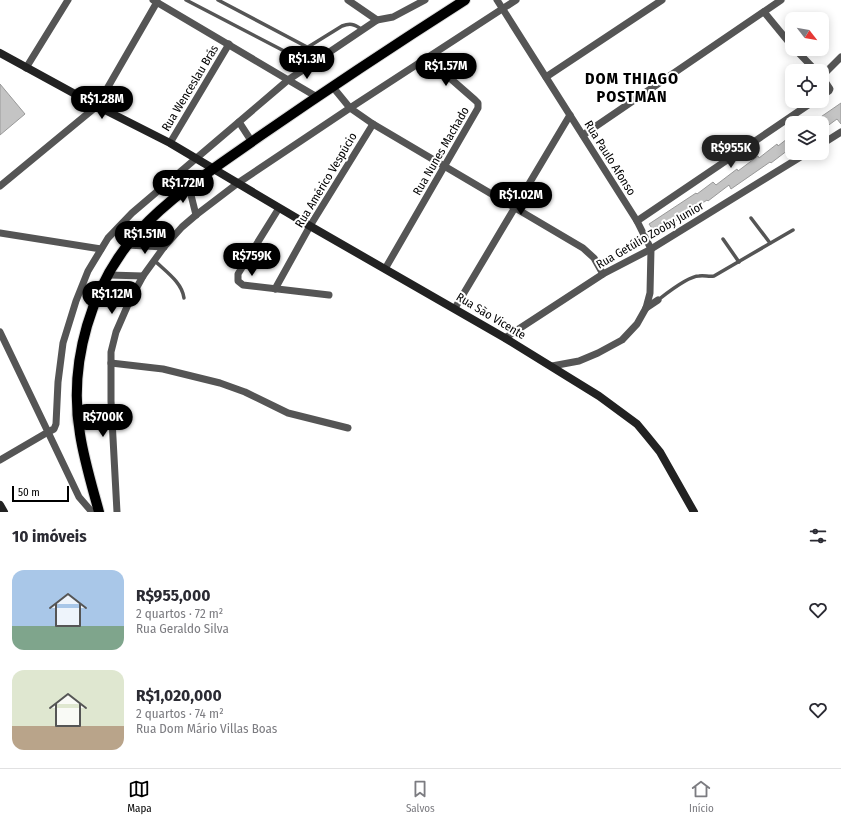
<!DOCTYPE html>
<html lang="pt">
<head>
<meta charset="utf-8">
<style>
	:root { --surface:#fff; --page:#f7f7f7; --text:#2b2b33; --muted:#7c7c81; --line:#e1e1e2; --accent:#000 }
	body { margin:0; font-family:"Fira Sans Condensed",sans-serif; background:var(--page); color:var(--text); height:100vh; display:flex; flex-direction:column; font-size:15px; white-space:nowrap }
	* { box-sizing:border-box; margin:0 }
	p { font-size:13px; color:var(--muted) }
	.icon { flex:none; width:22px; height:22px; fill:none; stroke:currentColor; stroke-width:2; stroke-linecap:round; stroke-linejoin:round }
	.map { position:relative; height:512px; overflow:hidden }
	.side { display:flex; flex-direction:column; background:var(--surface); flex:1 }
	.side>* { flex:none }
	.needle { width:26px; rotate:121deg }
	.buttons { position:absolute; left:785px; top:12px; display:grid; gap:8px }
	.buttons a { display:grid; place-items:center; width:44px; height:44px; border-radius:8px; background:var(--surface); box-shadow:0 2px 10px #0003; font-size:20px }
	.scale { position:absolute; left:12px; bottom:10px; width:57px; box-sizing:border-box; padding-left:4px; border:2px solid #000; border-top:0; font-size:11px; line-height:14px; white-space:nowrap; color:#000; -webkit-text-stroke:3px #fff; paint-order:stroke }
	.price { position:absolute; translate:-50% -34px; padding:0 9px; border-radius:14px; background:var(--accent); color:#fff; font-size:13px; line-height:26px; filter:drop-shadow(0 1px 2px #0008) }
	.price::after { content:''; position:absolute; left:50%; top:24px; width:12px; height:9px; margin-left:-6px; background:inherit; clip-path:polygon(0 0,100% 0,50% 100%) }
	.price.selected { background:#222; color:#fff }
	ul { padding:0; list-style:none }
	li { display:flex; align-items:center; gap:12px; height:100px; padding:0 12px }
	li span { display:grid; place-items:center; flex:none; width:112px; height:80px; border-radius:12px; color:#555 }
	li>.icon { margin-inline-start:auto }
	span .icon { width:48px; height:48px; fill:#fffc; stroke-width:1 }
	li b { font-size:17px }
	h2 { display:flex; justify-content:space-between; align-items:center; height:48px; padding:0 12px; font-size:17px }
	.dock { display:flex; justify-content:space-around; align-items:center; height:56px; border-top:1px solid var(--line); background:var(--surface); font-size:11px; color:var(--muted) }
	.dock a { display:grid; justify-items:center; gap:2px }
	.dock .selected { color:var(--accent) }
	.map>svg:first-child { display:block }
</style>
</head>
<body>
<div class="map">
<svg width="841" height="512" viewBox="0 0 841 512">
	<rect width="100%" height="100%" fill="#fff"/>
	<g fill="#c4c4c4" stroke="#999">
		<polygon points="0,84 25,114 0,135"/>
		<polygon points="841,103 841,124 837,119 822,130 822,123 812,123"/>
		<polygon points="792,135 792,147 771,163 770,162 731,189 729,185 708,201 707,200 656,234 649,224 696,193 697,194 713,182 716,185 737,169 738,171 758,156 759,158 777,144 778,146"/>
	</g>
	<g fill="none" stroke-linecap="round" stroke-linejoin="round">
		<g stroke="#dbdbdb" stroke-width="12">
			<path id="primary" d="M99,512c-7,-26 -15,-52 -19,-78 -12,-71 11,-150 59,-203 34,-37 80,-66 121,-95 68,-47 136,-92 205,-136"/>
		</g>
		<g stroke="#555" stroke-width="3.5">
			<path d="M186,0l100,52 6,2 8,-2 42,-26c8,-3 12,-2 19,3"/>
			<polyline points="218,0 307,47"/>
			<polyline points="751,218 770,243"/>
			<polyline points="723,239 739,262"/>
			<path d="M154,260c11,11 28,22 30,38"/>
			<path d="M658,300c9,-7 30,-24 41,-24 5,-1 10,1 15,0l79,-46"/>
		</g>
		<g stroke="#555" stroke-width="7">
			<polyline points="153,0 317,97"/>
			<polyline points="348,0 377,20"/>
			<polyline points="497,0 637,221 651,249 650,293 646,308 637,324 622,340 598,353 579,361 552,366"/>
			<polyline points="764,12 792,46"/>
			<polyline points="795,49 816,71"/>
			<polyline points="26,68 68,0"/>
			<polyline points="822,76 841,57"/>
			<polyline points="546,77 662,0"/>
			<polyline points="822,77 830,89 829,91 822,96"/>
			<polyline points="332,86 350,108 373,124 583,248 594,258 603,274"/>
			<polyline points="239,122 252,142"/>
			<polyline points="583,135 781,0"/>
			<polyline points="170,143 229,44"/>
			<polyline points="822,144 841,132"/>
			<polyline points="0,186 97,106 157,2"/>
			<polyline points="189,187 196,215"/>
			<polyline points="279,208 238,274 238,281 243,285 329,295"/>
			<polyline points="637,221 814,101"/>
			<polyline points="0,233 101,249"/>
			<polyline points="127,245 164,247"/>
			<polyline points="385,269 478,108 478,103 475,100 427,58"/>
			<polyline points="109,275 143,276"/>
			<polyline points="275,289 310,226 373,124"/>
			<polyline points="455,308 570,115"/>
			<polyline points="646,308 658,300"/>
			<polyline points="0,332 48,432 0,460"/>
			<polyline points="505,338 603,274 651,249 807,153"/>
			<polyline points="111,363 163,369 220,383 245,392 288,413 348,428"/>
			<polyline points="92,512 79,497 48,432 54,429 56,424 58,382 63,343 76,301 88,271 108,238 132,213 288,80 377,20 393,17 425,0"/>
			<polyline points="117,512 111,401 111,352 116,332 130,300 143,276 164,247 182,227 196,215 238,183 350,108 516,0"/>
		</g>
		<g stroke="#222" stroke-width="8">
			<polyline points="0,53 97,106 170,143 310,226 505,338 599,396 637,424 647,436 660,452 694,512"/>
			<polyline points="0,505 4,512"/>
		</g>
		<use href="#primary" stroke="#000" stroke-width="10"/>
	</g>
	<g text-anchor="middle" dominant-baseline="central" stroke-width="4" stroke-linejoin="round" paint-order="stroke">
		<g font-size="12" fill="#000" stroke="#fff">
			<text transform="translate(190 88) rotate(-59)">Rua Wenceslau Brás</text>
			<text transform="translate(441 151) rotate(-60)">Rua Nunes Machado</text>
			<text transform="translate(610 158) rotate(58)">Rua Paulo Afonso</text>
			<text transform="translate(326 180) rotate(-59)">Rua Américo Vespúcio</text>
			<text transform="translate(650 235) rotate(-30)">Rua Getúlio Zooby Junior</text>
			<text transform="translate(491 316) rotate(31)">Rua São Vicente</text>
		</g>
		<g font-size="16" font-weight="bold" letter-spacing="1" fill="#000" stroke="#fff">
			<text x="632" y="78">DOM THIAGO<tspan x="632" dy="18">POSTMAN</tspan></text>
		</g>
	</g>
</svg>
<div class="buttons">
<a><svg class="needle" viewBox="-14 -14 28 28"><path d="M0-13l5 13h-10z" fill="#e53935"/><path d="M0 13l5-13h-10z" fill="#7c7c81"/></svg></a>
<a><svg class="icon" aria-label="locate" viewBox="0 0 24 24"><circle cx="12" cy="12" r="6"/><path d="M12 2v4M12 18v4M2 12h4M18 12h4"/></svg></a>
<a><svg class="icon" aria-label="layers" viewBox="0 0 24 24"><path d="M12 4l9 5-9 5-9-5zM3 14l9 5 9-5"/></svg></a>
</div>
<div class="scale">50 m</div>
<b class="price" style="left:307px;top:80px">R$1.3M</b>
<b class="price" style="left:446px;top:87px">R$1.57M</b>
<b class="price" style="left:102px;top:120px">R$1.28M</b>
<b class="price selected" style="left:731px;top:169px">R$955K</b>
<b class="price" style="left:183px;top:204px">R$1.72M</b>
<b class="price" style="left:521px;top:216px">R$1.02M</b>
<b class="price" style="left:145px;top:255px">R$1.51M</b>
<b class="price" style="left:252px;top:277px">R$759K</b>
<b class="price" style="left:112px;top:315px">R$1.12M</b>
<b class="price" style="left:103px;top:438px">R$700K</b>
</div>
<section class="side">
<h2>10 imóveis<svg class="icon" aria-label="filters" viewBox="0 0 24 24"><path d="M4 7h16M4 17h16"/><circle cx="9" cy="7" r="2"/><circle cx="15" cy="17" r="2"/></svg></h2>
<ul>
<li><span style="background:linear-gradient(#a9c7e8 70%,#7fa58c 0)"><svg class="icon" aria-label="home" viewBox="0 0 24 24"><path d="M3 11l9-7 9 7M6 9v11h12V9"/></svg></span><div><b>R$955,000</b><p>2 quartos · 72 m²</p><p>Rua Geraldo Silva</p></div><svg class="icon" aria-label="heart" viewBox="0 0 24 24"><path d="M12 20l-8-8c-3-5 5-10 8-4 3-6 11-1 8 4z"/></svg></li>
<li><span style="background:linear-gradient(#dfe7d0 70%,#b9a48a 0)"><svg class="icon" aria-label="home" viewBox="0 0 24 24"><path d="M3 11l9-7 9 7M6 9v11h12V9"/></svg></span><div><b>R$1,020,000</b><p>2 quartos · 74 m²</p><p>Rua Dom Mário Villas Boas</p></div><svg class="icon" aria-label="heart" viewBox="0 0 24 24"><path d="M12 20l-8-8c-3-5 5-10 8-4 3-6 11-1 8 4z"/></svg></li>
</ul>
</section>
<nav class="dock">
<a class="selected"><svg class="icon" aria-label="map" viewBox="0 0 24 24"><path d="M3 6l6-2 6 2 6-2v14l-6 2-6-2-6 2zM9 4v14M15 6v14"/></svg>Mapa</a>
<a><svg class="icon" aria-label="saved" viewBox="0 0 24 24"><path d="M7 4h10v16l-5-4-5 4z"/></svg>Salvos</a>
<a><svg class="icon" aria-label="home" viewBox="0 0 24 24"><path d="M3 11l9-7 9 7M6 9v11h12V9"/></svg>Início</a>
</nav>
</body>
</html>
